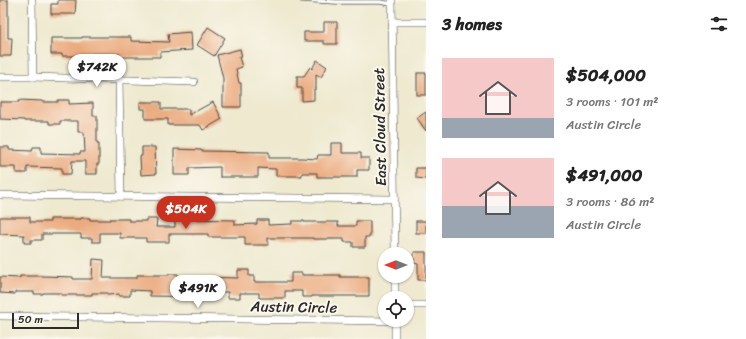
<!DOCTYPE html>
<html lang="en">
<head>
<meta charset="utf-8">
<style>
	:root { --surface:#fff; --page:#f6f6f6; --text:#222; --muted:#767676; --accent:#c8321e }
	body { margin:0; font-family:Sriracha,sans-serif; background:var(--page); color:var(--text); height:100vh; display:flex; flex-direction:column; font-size:15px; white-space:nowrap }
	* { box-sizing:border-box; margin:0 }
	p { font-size:13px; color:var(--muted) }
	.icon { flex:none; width:22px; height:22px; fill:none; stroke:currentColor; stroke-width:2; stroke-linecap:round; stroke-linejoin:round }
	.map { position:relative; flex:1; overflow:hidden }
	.sheet { display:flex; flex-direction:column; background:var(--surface); width:320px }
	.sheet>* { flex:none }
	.needle { width:26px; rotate:270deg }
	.controls { position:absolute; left:378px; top:247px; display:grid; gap:8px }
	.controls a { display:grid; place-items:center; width:36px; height:36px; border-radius:50%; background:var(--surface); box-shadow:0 1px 3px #0004; font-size:20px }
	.scale { position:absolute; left:12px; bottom:10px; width:67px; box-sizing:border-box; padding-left:4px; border:2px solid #2b2b2b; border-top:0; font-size:11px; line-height:14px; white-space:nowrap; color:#2b2b2b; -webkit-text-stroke:3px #fbf7ec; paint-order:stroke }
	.price { position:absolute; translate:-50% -34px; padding:0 9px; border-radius:14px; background:#fff; color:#222; font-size:13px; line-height:26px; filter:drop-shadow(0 1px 2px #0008) }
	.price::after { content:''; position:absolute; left:50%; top:24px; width:12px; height:9px; margin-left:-6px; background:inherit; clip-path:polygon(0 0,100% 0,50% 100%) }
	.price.selected { background:var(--accent); color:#fff }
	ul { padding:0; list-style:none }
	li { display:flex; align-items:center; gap:12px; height:100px; padding:0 16px }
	li span { display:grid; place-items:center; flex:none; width:112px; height:80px; border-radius:0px; color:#555 }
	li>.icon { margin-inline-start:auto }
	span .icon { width:48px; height:48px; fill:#fffc; stroke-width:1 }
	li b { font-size:17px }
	h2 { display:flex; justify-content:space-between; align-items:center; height:48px; padding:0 16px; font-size:17px }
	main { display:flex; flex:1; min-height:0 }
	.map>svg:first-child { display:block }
</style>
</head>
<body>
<main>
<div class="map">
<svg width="426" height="339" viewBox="0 0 426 339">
	<rect width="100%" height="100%" fill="#fbf7ec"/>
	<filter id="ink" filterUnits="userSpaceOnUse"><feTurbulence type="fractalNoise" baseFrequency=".025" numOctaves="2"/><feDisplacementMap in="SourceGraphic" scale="8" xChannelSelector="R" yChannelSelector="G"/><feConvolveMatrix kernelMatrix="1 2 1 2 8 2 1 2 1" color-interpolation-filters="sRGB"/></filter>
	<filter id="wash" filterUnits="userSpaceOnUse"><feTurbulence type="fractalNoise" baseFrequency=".012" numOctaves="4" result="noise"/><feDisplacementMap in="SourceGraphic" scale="16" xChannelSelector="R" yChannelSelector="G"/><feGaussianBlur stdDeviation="0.9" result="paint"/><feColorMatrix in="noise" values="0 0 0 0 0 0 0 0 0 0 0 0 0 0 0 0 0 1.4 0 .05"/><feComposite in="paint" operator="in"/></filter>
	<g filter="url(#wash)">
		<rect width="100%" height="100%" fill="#eee9cf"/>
		<g id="blocks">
			<g fill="#ebab80">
				<polygon points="0,0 8,0 8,38 12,38 11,56 0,56"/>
				<polygon points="58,0 76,0 75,14 51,14 51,4 58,4"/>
				<polygon points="324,22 337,22 337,44 324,44 324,41 304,41 304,32 324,32"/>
				<polygon points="208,27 225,38 214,56 197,45"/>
				<polygon points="191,32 192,50 160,52 160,57 120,57 120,54 92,54 92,56 82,57 82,56 62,56 62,54 51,54 51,38 82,38 82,37 131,37 131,41 169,42 168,34"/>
				<polygon points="240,49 242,57 239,57 242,67 236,69 239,83 241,83 241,107 223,107 223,78 217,55"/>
				<polygon points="317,60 327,67 321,77 316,74 316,89 314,89 314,100 302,101 302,88 297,88 297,76 304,76 310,67 312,69"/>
				<rect x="417" y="73" width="9" height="22"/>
				<polygon points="19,100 42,101 42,102 58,102 58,100 69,100 69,104 93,103 93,116 97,116 97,143 99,143 99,164 97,164 97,174 85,174 85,161 72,161 71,174 62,174 62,168 27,167 27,173 16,173 16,167 0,167 0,147 9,147 9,150 32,151 33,147 41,147 41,153 80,154 80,152 85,152 84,132 78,132 78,121 60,121 60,124 49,124 49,121 24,121 24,120 0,119 0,102 19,102"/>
				<polygon points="140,102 161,102 161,109 189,109 189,115 213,102 222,119 203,130 200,125 168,125 168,119 145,119 145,109 140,109"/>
				<polygon points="426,112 426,131 417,118"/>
				<polygon points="331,143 342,143 342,153 361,153 361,158 369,158 369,170 357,170 357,177 317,177 317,173 302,173 302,176 276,176 276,169 258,168 258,177 220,177 220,167 189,168 189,175 174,175 174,149 201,150 201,151 269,152 269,158 302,158 317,159 318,155 331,155"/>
				<polygon points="142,147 155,147 156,174 141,175 140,156 142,156"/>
				<polygon points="416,168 426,168 426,179 416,178"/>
				<polygon points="0,217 30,217 30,222 50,222 50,219 81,219 81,218 90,218 90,220 110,220 110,219 129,219 129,221 146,221 146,219 157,219 156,227 175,227 175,219 235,220 235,225 257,224 257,220 268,220 268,225 292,224 292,221 304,221 304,222 338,222 338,226 356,226 356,221 370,221 370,237 365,237 365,247 353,247 353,242 344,242 344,239 313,239 313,238 268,238 268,245 245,245 245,237 208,237 208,234 169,234 169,242 146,242 146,238 120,238 120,233 100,233 100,242 92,242 92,238 81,238 81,234 42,234 42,240 31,240 31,243 24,243 24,235 0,234"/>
				<rect x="416" y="221" width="10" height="12"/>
				<polygon points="414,252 426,252 426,280 418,280 418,264 414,263"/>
				<polygon points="93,259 104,260 103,278 137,278 137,275 169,275 169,274 178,274 178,279 199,279 199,277 238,278 238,270 249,270 249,276 254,276 254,282 291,282 291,273 302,273 302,275 340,275 340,277 369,277 369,296 312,296 312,297 302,297 302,291 285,291 285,298 259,298 259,293 240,293 240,298 228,298 228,292 211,292 211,297 150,296 150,291 130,290 130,296 119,296 119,294 108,295 108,293 92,293 92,295 61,295 61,293 43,293 43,294 34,294 34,292 15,292 15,294 0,293 0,277 20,278 20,276 43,276 73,277 73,279 92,279"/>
			</g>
		</g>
	</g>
	<g filter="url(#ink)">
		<use href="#blocks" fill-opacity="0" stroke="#484844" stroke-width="1"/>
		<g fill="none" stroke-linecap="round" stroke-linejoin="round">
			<g stroke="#484844" stroke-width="5">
				<polyline id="lane" points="302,0 336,2 380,2 392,4"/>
			</g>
			<g stroke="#484844" stroke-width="8">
				<g id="street">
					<polyline points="32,0 33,77"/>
					<polyline points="392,0 395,254"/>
					<polyline points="392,22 426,22"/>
					<polyline points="0,77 33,77 194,82"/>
					<polyline points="119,80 121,196"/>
					<polyline points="0,195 394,199"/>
					<polyline points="395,276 395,298"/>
					<polyline points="407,305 426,305"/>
					<polyline points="0,316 395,321"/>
					<polyline points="395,320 395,339"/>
				</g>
			</g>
			<use href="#lane" stroke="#fff" stroke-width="3.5"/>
			<use href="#street" stroke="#fff" stroke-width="7"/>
		</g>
	</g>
	<g text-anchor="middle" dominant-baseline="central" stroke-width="4" stroke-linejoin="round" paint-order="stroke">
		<g font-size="15" fill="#2b2b2b" stroke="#fbf7ec">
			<text transform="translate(380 127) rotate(-91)">East Cloud Street</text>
			<text transform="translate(294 307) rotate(1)">Austin Circle</text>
		</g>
	</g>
</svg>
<div class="controls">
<a><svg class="needle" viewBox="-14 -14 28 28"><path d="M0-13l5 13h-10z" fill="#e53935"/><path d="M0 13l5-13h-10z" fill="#767676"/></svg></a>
<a><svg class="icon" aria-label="locate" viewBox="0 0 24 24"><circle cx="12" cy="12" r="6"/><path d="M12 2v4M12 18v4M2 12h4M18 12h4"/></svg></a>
</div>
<div class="scale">50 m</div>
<b class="price" style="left:97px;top:88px">$742K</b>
<b class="price selected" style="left:186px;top:230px">$504K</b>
<b class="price" style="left:198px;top:309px">$491K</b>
</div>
<section class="sheet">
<h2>3 homes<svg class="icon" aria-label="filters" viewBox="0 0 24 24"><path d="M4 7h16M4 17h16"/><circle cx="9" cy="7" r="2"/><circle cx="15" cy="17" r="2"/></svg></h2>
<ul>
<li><span style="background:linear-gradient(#f6c9c9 75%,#9aa5b1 0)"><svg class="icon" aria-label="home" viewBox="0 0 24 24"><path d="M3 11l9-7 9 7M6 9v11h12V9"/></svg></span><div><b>$504,000</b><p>3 rooms · 101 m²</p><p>Austin Circle</p></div></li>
<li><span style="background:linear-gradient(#f6c9c9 60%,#9aa5b1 0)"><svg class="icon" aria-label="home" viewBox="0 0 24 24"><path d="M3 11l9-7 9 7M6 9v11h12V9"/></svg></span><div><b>$491,000</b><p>3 rooms · 86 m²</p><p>Austin Circle</p></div></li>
</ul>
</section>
</main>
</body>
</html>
